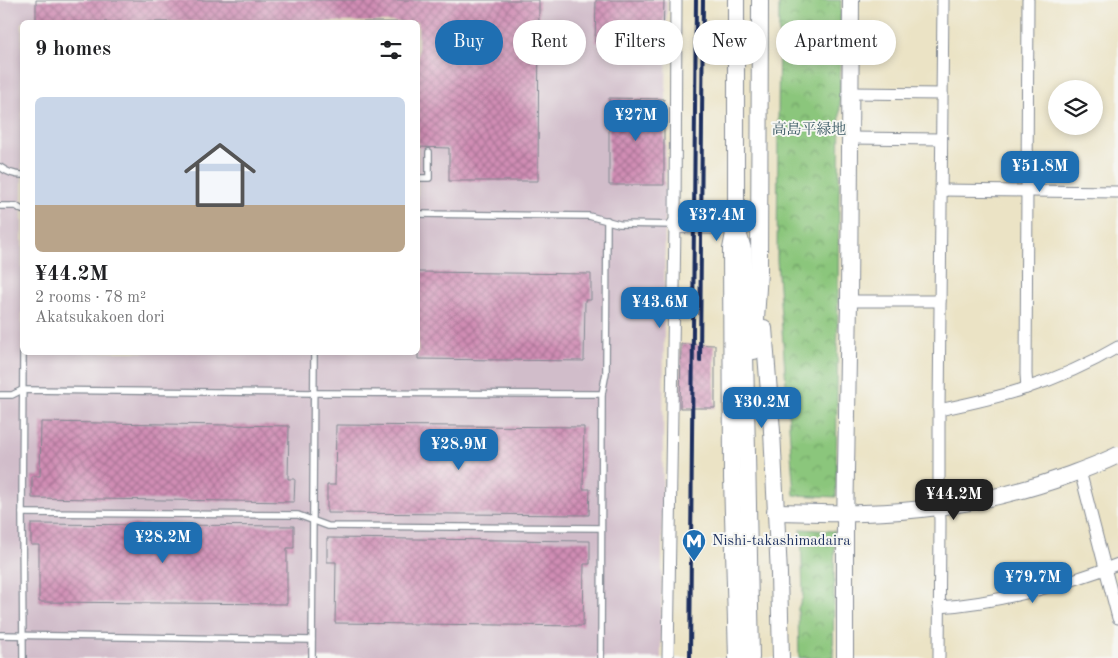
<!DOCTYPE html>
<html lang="en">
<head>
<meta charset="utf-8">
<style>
	:root { --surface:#fff; --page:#f6f6f6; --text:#202124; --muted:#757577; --accent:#1f6fb2 }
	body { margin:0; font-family:"Old Standard TT","Noto Serif JP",serif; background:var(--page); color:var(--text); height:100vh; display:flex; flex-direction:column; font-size:19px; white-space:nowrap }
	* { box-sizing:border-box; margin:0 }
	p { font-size:16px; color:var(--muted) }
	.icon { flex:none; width:28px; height:28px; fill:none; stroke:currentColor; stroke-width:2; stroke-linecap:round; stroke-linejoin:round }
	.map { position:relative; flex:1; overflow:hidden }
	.panel { position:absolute; left:20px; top:20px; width:400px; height:335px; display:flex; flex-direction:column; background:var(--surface); border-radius:8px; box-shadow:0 2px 8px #0003 }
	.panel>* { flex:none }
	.banner { position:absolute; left:435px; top:20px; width:475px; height:45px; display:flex; gap:10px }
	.tools { position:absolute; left:1048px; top:80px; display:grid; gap:10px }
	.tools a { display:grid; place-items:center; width:55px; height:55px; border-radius:50%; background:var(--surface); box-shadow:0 2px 8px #0003; font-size:25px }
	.price { position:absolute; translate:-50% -42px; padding:0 11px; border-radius:10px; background:var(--accent); color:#fff; font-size:16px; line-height:32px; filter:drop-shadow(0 1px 2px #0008) }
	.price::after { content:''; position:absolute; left:50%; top:30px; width:15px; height:11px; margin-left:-8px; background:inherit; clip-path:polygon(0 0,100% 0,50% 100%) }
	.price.current { background:#222; color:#fff }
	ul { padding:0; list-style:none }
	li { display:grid; align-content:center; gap:10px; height:265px; padding:0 15px }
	li span { display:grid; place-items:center; height:155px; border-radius:8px; color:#555 }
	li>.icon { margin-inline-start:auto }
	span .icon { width:90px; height:90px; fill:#fffc; stroke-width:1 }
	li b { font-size:21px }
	h2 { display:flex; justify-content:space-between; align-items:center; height:60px; padding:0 15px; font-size:21px }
	.tag { padding:0 18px; border-radius:22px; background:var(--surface); box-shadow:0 2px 8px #0003; font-size:18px; line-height:45px }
	.tag.current { background:var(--accent); color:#fff }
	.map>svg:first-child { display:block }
</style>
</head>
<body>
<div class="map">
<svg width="1118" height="658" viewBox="0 0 1118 658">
	<defs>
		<pattern id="park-crowns" width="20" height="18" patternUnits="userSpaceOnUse" patternTransform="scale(1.25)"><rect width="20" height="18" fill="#8bc67b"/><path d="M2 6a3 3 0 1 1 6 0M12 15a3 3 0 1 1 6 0" fill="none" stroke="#71a168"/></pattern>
		<pattern id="building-cross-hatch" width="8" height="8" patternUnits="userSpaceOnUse" patternTransform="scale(1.25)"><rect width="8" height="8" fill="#d08db4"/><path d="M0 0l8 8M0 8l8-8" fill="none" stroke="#a87496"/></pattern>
	</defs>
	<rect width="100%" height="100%" fill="#f6f6f2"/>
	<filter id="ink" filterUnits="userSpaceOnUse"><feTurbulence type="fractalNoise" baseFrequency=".02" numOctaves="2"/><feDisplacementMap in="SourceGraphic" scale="10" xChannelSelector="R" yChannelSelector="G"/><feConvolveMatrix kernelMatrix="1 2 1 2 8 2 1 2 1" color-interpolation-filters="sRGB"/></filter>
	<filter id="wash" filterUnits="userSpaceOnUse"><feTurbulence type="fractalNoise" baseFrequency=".0096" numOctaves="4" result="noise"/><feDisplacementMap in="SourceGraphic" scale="20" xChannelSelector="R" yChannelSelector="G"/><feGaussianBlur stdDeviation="1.12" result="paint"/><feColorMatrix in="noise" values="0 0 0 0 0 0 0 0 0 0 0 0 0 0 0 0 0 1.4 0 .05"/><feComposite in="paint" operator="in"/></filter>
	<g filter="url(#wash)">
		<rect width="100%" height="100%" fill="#ebe3c5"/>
		<path fill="#d1bdca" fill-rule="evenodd" d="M0,0h667l-6,658h-661zM22,22h396v330h-396z"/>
		<g fill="url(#park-crowns)" stroke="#537a6c">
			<polygon points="779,0 841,0 836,497 794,495 777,260"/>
			<polygon points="801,529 835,531 833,658 799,658 798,608 803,597"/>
		</g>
		<g id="blocks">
			<g fill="url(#building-cross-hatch)">
				<polygon points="36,0 539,0 538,181 449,181 449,148 418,147 418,22 36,22"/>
				<polygon points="596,0 664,0 663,43 595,42"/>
				<polygon points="609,98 664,99 664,185 609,185"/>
				<polygon points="418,272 591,274 591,300 585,300 584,361 418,359"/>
				<polygon points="681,344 715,345 715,408 680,408"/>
				<polygon points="41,422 289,426 288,479 295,479 294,502 32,498 32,476 40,476"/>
				<polygon points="336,425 584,427 583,489 590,489 589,515 327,513 327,485 335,485"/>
				<polygon points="31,524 294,526 294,548 287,548 287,604 39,602 39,545 31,545"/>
				<polygon points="327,538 590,541 590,564 584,564 583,626 335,623 336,562 327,562"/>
			</g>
		</g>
	</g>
	<g filter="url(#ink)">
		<use href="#blocks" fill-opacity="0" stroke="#838992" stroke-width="1"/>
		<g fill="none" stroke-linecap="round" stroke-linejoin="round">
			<g stroke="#838992" stroke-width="8">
				<g id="lane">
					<path d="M0,167c7,5 14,8 22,8"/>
					<polyline points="418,178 429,178 429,152"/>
					<polyline points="0,206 16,206 22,210"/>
					<polyline points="418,214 589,216 619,224 674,225"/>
					<polyline points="23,352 22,513 23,658"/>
					<polyline points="0,395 12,395 22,390 314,393 602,394"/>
					<polyline points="22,513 298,515 328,526 601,528"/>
					<polyline points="0,635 312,640"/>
					<polyline points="312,658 314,352"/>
					<polyline points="601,658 602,394 606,373 607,220"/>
				</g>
			</g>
			<g stroke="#838992" stroke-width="13">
				<g id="street">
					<polyline points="850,93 942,94"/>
					<polyline points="850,138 941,139"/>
					<polyline points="941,190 1118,192"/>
					<polyline points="849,301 940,301"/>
					<polyline points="1027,388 1026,374 1028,0"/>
					<path d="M939,410c29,-6 58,-12 87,-22 32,-10 63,-24 92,-41"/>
					<polyline points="1080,471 1118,618"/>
					<path d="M939,607c57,-4 126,-22 179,-43"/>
					<polyline points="668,658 675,225 676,0"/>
					<polyline points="939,658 940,521 939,493 939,410 943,0"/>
				</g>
			</g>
			<g stroke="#838992" stroke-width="18">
				<g id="secondary">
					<polyline points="736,0 736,226 743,249 751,658"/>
					<polyline points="675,225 745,226"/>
					<polyline points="735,228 731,249 732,478 737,658"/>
					<polyline points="764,328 772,431 779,574 781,658"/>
					<polyline points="754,351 759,272 760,0"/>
					<path d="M775,512c29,0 59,2 88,1 71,-2 138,-13 206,-38 16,-6 33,-12 49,-20"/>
					<polyline points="845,658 845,527 849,301 851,0"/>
				</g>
			</g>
			<use href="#lane" stroke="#fff" stroke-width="5.5"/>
			<use href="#street" stroke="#fff" stroke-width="11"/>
			<use href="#secondary" stroke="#fff" stroke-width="16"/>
			<g stroke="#1b2f5e" stroke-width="4">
				<polyline points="700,361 703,0"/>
				<polyline points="690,658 696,0"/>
			</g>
		</g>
	</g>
	<defs>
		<g id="metro-pin" transform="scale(1.25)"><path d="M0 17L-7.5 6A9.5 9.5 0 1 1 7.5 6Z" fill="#1f6fb2" stroke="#f6f6f2"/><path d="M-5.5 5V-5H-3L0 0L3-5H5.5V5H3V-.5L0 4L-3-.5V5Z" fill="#fff"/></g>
	</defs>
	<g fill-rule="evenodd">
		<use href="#metro-pin" x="694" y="541"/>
	</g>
	<g text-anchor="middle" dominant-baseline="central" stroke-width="4" stroke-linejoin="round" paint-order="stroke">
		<g font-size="15" fill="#3d5c67" stroke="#f6f6f2">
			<text x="809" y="130">高島平緑地</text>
		</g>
		<g font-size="15" fill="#1b2f5e" stroke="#f6f6f2" text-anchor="start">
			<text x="712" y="541">Nishi-takashimadaira</text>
		</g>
	</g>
</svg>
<div class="tools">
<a><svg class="icon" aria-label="layers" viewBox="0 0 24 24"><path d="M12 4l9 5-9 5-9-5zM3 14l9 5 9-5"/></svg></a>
</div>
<b class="price" style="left:636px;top:142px">¥27M</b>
<b class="price" style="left:1040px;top:193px">¥51.8M</b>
<b class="price" style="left:717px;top:242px">¥37.4M</b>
<b class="price" style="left:660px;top:329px">¥43.6M</b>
<b class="price" style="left:762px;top:429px">¥30.2M</b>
<b class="price" style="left:459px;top:471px">¥28.9M</b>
<b class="price current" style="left:954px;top:521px">¥44.2M</b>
<b class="price" style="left:163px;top:564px">¥28.2M</b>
<b class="price" style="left:1033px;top:604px">¥79.7M</b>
<div class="banner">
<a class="tag current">Buy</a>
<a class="tag">Rent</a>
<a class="tag">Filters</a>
<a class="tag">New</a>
<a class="tag">Apartment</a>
</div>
<section class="panel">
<h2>9 homes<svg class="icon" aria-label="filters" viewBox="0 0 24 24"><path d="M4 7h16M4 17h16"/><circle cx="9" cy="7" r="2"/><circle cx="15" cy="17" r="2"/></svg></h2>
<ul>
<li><span style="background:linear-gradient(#c9d6e8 70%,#b9a48a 0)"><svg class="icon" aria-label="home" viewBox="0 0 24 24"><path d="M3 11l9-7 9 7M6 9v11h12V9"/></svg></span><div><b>¥44.2M</b><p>2 rooms · 78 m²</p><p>Akatsukakoen dori</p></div></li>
</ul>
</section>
</div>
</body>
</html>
